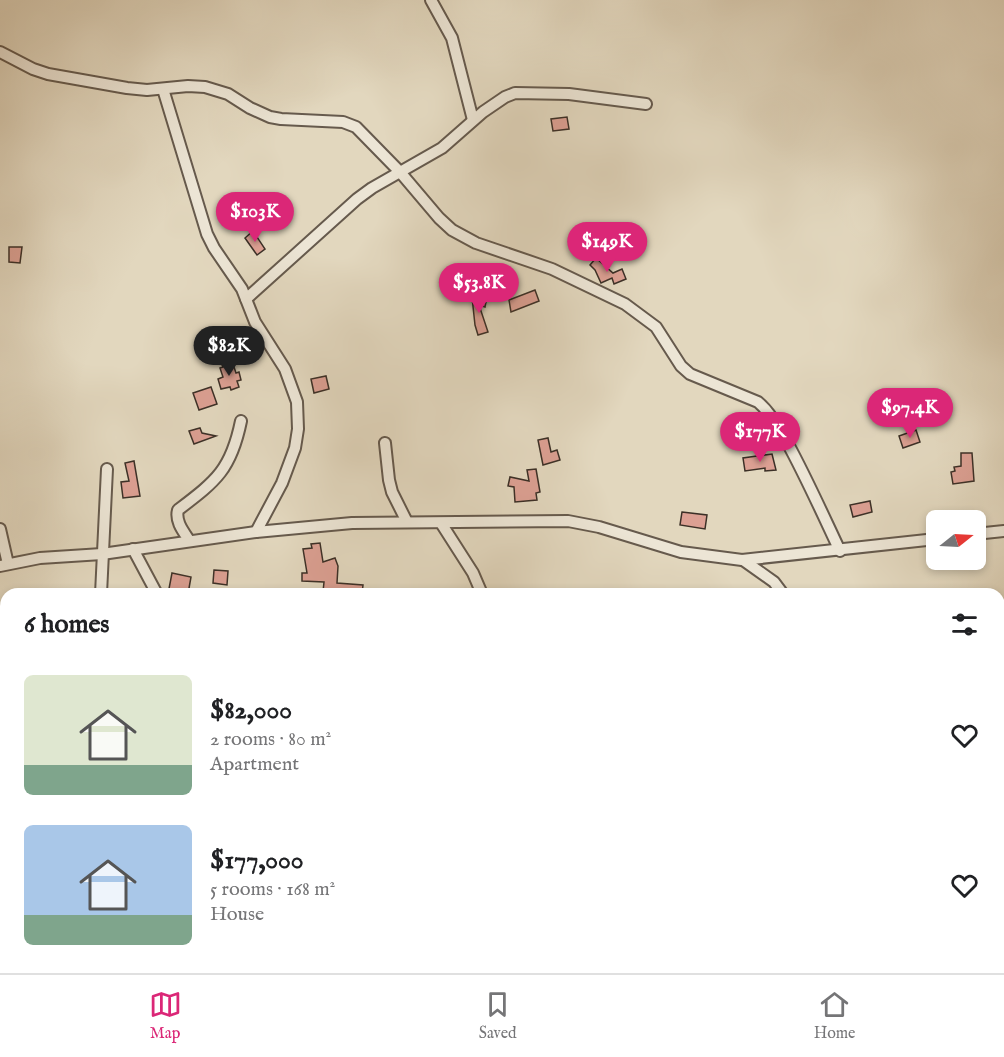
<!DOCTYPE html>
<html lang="en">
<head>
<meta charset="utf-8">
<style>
	:root { --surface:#fff; --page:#f6f6f6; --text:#202124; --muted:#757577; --line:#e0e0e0; --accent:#db2777 }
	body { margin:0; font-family:"IM FELL English",serif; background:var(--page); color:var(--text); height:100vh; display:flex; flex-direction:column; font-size:22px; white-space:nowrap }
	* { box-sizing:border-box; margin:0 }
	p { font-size:20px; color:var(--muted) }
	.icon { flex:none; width:33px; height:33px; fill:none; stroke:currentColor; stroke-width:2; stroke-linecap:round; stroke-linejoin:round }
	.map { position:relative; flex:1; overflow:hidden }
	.panel { position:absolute; left:0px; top:588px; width:1005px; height:386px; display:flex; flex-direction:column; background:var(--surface); border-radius:18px 18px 0 0; box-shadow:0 3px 9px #0003 }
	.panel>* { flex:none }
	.needle { width:39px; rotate:72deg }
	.buttons { position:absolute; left:926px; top:510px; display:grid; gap:12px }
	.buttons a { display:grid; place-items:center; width:60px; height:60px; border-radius:9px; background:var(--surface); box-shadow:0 3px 9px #0003; font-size:30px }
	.price { position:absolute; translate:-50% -51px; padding:0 14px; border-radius:21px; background:var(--accent); color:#fff; font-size:20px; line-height:39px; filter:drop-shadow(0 2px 3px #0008) }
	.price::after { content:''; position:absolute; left:50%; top:36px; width:18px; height:14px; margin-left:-9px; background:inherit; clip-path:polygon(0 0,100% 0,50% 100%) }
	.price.current { background:#222; color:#fff }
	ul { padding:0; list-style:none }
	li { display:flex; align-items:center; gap:18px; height:150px; padding:0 24px }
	li span { display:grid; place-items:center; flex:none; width:168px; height:120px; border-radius:9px; color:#555 }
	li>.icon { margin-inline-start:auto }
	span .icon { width:72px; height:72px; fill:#fffc; stroke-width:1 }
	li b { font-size:26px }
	h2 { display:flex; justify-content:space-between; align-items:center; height:72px; padding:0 24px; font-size:26px }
	.menu { display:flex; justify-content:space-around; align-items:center; height:84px; border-top:2px solid var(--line); background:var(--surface); font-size:16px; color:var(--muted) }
	.menu a { display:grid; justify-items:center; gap:3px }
	.menu .current { color:var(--accent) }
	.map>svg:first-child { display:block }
</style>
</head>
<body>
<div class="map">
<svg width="1004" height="973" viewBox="0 0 1004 973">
	<rect width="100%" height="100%" fill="#e2d7be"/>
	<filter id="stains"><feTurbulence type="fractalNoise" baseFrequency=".00333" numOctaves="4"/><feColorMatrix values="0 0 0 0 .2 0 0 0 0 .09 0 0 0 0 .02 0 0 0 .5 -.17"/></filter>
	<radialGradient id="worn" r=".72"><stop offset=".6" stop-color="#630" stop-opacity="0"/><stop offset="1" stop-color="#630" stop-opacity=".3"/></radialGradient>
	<g fill="#dca093" stroke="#3c3027" stroke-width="1.5">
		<polygon points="567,117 569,129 553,131 551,119"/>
		<polygon points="253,231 265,249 257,255 245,238"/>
		<polygon points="9,247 22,247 20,263 9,262"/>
		<polygon points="596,258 613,273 622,269 626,279 614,284 612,278 601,283 595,270 590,265"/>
		<polygon points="535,290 539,301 511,312 509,300"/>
		<polygon points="476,295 487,297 485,307 479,305 488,332 478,335 475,325 472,297 476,297"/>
		<polygon points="232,361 236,373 239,372 241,380 237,381 239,387 231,390 230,387 221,389 218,379 223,377 220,368 223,367 222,365"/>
		<polygon points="326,376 329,389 314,393 311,379"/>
		<polygon points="211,387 217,404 199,410 193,393"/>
		<polygon points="200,428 202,433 216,436 194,444 189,431"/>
		<polygon points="916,430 920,442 903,448 899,436"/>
		<polygon points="548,438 551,452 557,450 560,460 543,465 538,440"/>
		<polygon points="961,453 972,453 974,481 953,484 951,472 955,471 954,467 961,466"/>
		<polygon points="772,454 776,470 765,471 765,468 745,471 743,458"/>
		<polygon points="134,461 140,496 123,498 121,482 129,481 125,463"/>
		<polygon points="536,469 540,492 536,493 537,500 515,502 514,487 508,486 510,477 529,481 527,470"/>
		<polygon points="870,501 872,512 853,517 850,505"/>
		<polygon points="682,512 707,515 705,529 680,525"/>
		<polygon points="320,543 323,562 335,558 338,566 337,583 363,585 362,594 323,592 324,582 302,581 302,573 307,573 303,549 312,548 311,544"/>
		<polygon points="214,570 228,571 227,585 213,583"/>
		<polygon points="172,573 191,577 188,594 168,594"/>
	</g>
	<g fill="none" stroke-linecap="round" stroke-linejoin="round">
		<g stroke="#665a4d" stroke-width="14">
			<g id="minor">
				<polyline points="431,0 452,38 473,120"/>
				<path d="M0,52l33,17 15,5 79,14 20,2 41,-4 17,1 23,7 22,14 20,9 11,2 62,3 13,5 44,45 39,46 13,12 24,13 76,26 73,35 31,23 25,39 9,8 68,28c13,11 21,27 30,42 19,35 35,71 52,107"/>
				<polyline points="163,89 207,234 214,248 242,289 255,322 285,369 297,402 298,429 295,448 282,483 256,532"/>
				<polyline points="246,299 357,199 372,188 442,148 483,112 505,97 515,93 569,94 646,104"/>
				<polyline points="385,443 389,480 392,492 407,522"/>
				<polyline points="441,523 473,573 482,594"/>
				<polyline points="0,529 8,564"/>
				<polyline points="975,534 1004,531"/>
				<path d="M189,540c-6,-9 -14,-19 -11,-30 38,-29 53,-40 63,-89"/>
				<polyline points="133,549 157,594"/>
				<polyline points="743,560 774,582 783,594"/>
				<polyline points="0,566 40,558 102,554 256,532 352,523 568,521 599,527 681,552 742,560 936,539"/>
				<polyline points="101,594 107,469"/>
				<polyline points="0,745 6,745"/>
				<polyline points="0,906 6,908"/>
				<polyline points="999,935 1004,937"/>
				<polyline points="62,973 70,968"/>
				<polyline points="380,973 382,968"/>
			</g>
		</g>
		<use href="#minor" stroke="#ece5d5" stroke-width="10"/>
	</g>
	<rect width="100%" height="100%" filter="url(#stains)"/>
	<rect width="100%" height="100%" fill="url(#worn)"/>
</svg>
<div class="buttons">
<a><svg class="needle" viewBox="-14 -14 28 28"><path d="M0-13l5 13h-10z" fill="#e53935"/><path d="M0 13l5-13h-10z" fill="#757577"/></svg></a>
</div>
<b class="price" style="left:255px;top:243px">$103K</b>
<b class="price" style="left:607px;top:273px">$149K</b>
<b class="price" style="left:479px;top:314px">$53.8K</b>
<b class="price current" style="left:229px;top:377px">$82K</b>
<b class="price" style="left:910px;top:439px">$97.4K</b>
<b class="price" style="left:760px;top:463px">$177K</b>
<section class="panel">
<h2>6 homes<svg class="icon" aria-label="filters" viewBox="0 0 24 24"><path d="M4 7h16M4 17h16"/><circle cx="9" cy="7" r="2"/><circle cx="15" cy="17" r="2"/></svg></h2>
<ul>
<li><span style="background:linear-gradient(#dfe7d0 75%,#7fa58c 0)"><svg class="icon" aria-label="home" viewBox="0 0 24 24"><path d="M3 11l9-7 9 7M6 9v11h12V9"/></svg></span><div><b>$82,000</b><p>2 rooms · 80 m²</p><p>Apartment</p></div><svg class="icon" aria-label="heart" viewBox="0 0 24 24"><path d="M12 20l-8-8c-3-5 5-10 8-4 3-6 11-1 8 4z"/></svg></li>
<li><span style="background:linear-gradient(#a9c7e8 75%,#7fa58c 0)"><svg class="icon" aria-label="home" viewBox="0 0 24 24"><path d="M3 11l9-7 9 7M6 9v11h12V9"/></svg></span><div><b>$177,000</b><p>5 rooms · 168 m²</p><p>House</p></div><svg class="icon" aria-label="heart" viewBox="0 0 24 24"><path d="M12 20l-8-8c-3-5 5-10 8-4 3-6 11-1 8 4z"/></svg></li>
</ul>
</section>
</div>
<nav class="menu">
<a class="current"><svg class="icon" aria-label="map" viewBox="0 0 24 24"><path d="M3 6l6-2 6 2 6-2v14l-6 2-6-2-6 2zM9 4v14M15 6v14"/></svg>Map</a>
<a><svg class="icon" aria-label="saved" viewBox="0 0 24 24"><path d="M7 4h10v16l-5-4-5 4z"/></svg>Saved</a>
<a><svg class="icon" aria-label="home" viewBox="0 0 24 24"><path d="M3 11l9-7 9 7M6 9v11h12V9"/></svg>Home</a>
</nav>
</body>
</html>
